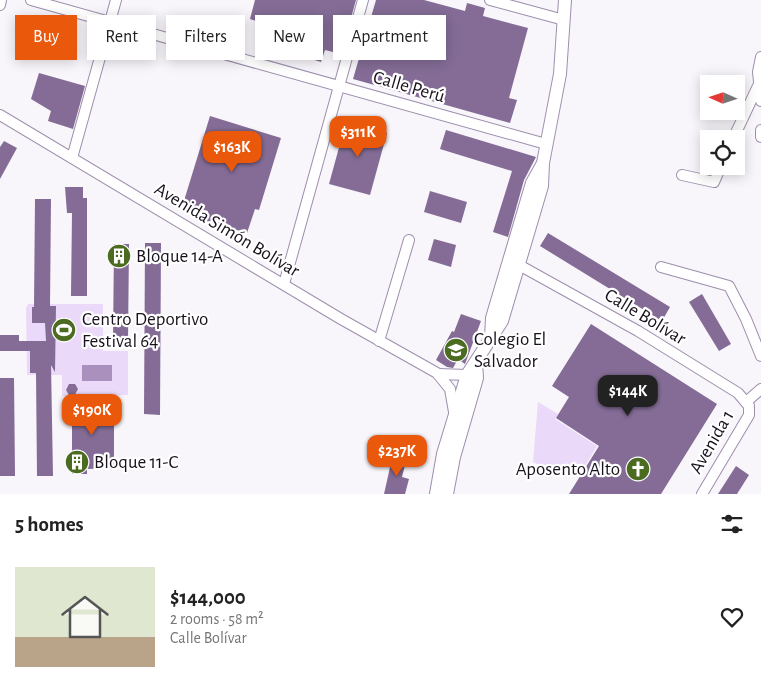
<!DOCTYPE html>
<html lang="en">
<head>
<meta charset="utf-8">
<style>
	:root { --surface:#fff; --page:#f6f6f6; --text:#222; --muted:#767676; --accent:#ea580c }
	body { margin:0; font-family:"Alegreya Sans",sans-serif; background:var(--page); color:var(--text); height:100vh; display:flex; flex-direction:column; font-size:19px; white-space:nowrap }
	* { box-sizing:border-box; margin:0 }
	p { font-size:16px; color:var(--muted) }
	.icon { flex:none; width:28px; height:28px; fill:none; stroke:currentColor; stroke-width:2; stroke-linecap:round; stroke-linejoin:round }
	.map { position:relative; height:494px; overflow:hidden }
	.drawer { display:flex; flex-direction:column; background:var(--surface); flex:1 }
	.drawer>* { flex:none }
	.guide { position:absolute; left:15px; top:15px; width:500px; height:45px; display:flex; gap:10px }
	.needle { width:32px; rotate:273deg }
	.controls { position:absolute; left:700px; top:75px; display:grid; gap:10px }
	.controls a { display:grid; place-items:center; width:45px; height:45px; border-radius:0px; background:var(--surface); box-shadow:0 2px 12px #0003; font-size:25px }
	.price { position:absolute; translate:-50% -42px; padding:0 11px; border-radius:10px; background:var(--accent); color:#fff; font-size:16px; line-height:32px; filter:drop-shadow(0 1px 2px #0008) }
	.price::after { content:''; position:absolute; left:50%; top:30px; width:15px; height:11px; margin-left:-8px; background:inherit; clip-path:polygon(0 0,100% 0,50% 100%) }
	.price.current { background:#222; color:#fff }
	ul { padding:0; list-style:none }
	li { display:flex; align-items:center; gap:15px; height:125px; padding:0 15px }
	li span { display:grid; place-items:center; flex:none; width:140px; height:100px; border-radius:0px; color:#555 }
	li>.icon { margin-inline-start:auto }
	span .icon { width:60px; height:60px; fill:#fffc; stroke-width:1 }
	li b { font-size:21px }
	h2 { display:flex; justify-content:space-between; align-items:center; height:60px; padding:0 15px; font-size:21px }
	.chip { padding:0 18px; border-radius:0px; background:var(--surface); box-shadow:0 2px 12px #0003; font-size:18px; line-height:45px }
	.chip.current { background:var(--accent); color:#fff }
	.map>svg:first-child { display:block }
</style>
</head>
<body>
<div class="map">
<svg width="761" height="494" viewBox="0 0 761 494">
	<rect width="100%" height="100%" fill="#f8f5fb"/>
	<g fill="#ebd9f9">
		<polygon points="28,304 103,304 103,351 128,351 128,395 62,396 62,375 27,375 26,308"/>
		<polygon points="538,402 558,414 555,419 597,446 582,471 542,466 533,462"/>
	</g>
	<rect fill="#aa91bd" x="82" y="365" width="30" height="16"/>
	<g fill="#846c96">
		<polygon points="255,0 356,0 341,54 325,50 321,62 274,48 278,37 257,31 259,22 250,19"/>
		<polygon points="376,0 424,0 465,11 467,3 485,8 483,16 528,28 509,98 517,100 510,123 353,79"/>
		<polygon points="39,73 85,86 73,129 48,121 51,111 31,99"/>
		<polygon points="210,116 281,138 259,210 255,209 247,233 206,221 208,211 183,204"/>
		<polygon points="346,122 387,133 370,195 329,184"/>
		<polygon points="446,130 536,157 524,180 508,237 493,232 512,171 440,149"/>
		<polygon points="4,141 17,148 0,179 0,147"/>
		<polygon points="65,187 83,187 83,198 87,198 87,296 71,296 72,213 67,213"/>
		<polygon points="430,191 467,202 461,223 424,212"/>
		<polygon points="35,199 51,199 50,306 56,306 55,372 51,365 53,476 37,476 36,373 30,373 30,351 0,351 0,335 19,335 19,341 46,341 45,323 32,323 32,307 34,307"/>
		<polygon points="548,233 670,307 662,321 540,246"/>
		<polygon points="434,239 456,245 451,267 428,260"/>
		<polygon points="145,243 161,243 160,415 144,414"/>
		<polygon points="114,244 129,244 128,342 113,342"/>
		<polygon points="702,294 731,344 719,351 689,302"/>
		<polygon points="461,314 481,321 465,364 458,359 453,368 447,367 436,360 452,331 454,332"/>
		<polygon points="591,324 717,404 661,494 569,494 599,446 556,418 569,397 552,386"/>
		<polygon points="0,378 14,378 15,476 0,476"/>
		<polygon points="69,384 75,384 78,389 72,400 66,390"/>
		<polygon points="72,400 114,403 114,468 87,469 87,474 72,474"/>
		<polygon points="393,454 407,457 402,477 409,479 405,494 384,494"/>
		<polygon points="736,466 749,475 737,494 718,494"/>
	</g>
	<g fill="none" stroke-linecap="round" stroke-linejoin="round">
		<g stroke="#9e8eac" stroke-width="12">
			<g id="minor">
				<polyline points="31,0 546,144"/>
				<polyline points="490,0 564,20"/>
				<polyline points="0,5 1,0"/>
				<polyline points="761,57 758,72 761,101"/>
				<polyline points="0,115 341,319 437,373 450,389 454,412"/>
				<polyline points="761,130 761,137"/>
				<polyline points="733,139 758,86"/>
				<polyline points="72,158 116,0"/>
				<polyline points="682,175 714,182 721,166"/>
				<polyline points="519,265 638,331 738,393 749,406 749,415 702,494"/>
				<polyline points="661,267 729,286 746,319 761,356"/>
				<polyline points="284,284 363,0"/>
				<polyline points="379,341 409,240"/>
				<polyline points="438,374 467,375"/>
				<polyline points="746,402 761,389"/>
			</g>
		</g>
		<g stroke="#9e8eac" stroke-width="14">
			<g id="major">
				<polyline points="491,337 492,318 532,183 542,165"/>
				<polyline points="436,494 443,454 467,375 502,321 542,186 543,163 560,74 565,0"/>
				<polyline points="447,494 454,457 477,378 476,362"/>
			</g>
		</g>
		<use href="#minor" stroke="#fff" stroke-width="10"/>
		<use href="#major" stroke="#fff" stroke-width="12"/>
	</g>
	<defs>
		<g id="building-disc" transform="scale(1.25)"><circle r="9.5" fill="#4b6b21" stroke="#fff"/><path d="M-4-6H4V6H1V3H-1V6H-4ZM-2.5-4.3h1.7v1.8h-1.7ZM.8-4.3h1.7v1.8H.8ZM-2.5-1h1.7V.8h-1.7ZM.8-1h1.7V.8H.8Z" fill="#fff"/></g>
		<g id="stadium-disc" transform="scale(1.25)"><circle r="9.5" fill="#4b6b21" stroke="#fff"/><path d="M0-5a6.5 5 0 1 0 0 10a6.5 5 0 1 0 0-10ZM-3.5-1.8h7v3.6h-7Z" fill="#fff"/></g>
		<g id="school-disc" transform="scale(1.25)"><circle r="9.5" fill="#4b6b21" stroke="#fff"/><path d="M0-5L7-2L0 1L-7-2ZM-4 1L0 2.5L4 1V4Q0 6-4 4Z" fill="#fff"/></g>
		<g id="church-disc" transform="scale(1.25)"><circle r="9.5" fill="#4b6b21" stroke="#fff"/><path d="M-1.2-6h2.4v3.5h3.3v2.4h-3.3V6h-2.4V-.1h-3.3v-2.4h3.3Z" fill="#fff"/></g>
	</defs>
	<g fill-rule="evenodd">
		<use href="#building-disc" x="119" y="256"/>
		<use href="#stadium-disc" x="64" y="330"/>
		<use href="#school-disc" x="456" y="350"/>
		<use href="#building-disc" x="77" y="462"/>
		<use href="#church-disc" x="638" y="469"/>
	</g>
	<g text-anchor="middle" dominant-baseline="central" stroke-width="4.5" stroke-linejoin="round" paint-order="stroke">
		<g font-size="19" fill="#19121d" stroke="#fff">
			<text transform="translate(409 87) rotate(16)">Calle Perú</text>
			<text transform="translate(227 230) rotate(31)">Avenida Simón Bolívar</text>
			<text transform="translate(645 317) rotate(31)">Calle Bolívar</text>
			<text transform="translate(712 442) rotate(-60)">Avenida 1</text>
		</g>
		<g font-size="19" fill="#19121d" stroke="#fff" text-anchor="start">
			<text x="136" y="256">Bloque 14-A</text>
			<text x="82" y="319">Centro Deportivo<tspan x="82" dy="22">Festival 64</tspan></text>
			<text x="474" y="339">Colegio El<tspan x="474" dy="22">Salvador</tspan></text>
			<text x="94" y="462">Bloque 11-C</text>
			<text x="620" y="469" text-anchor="end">Aposento Alto</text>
		</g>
	</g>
</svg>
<div class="controls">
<a><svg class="needle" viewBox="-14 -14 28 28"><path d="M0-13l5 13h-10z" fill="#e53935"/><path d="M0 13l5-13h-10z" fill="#767676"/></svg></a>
<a><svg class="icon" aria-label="locate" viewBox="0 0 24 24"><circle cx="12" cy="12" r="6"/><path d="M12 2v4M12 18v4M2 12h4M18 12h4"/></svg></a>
</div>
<b class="price" style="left:358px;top:158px">$311K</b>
<b class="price" style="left:232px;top:173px">$163K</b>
<b class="price current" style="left:628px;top:417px">$144K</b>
<b class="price" style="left:92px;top:436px">$190K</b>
<b class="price" style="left:397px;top:477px">$237K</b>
<div class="guide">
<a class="chip current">Buy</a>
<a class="chip">Rent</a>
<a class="chip">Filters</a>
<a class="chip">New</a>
<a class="chip">Apartment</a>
</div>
</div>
<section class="drawer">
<h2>5 homes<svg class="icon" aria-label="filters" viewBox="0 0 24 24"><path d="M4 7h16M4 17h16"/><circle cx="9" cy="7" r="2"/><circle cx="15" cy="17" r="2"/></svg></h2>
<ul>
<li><span style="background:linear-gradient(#dfe7d0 70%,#b9a48a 0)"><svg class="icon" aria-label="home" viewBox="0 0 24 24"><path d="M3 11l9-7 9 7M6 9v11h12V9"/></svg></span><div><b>$144,000</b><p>2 rooms · 58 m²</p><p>Calle Bolívar</p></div><svg class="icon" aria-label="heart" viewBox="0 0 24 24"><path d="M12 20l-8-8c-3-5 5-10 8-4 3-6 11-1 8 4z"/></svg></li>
</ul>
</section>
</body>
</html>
